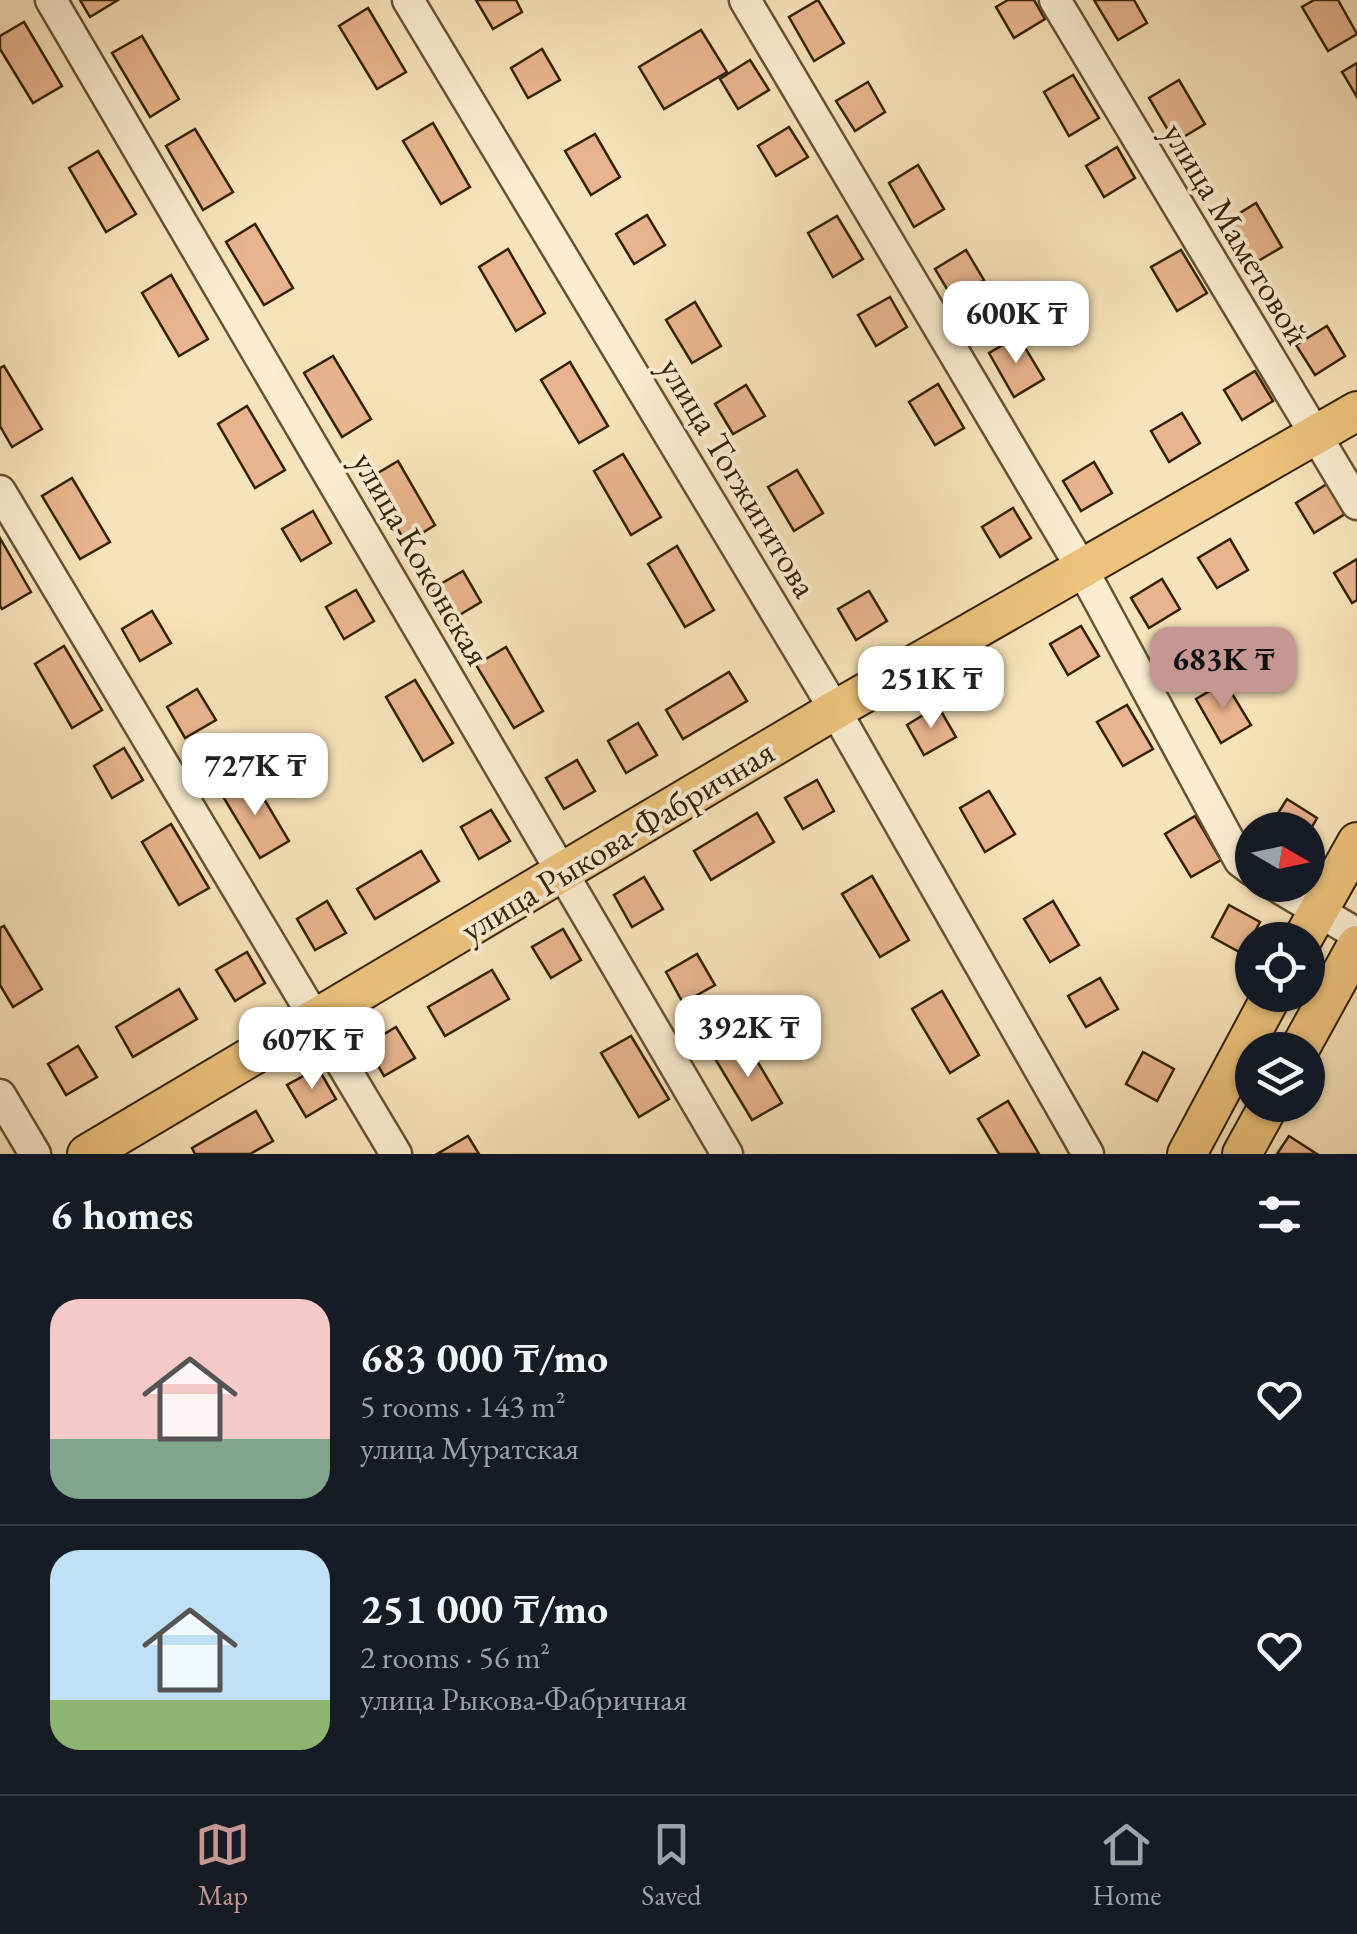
<!DOCTYPE html>
<html lang="en">
<head>
<meta charset="utf-8">
<style>
	:root { --surface:#171b24; --page:#242831; --text:#f1f3f6; --muted:#9ea1a6; --line:#363941; --accent:#c59692 }
	body { margin:0; font-family:"EB Garamond",serif; background:var(--page); color:var(--text); height:100vh; display:flex; flex-direction:column; font-size:38px; white-space:nowrap }
	* { box-sizing:border-box; margin:0 }
	p { font-size:32px; color:var(--muted) }
	.icon { flex:none; width:55px; height:55px; fill:none; stroke:currentColor; stroke-width:2; stroke-linecap:round; stroke-linejoin:round }
	.map { position:relative; height:1154px; overflow:hidden }
	.side { display:flex; flex-direction:column; background:var(--surface); flex:1 }
	.side>* { flex:none }
	.needle { width:65px; rotate:99deg }
	.tools { position:absolute; left:1235px; top:812px; display:grid; gap:20px }
	.tools a { display:grid; place-items:center; width:90px; height:90px; border-radius:50%; background:var(--surface); box-shadow:0 2px 8px #0004; font-size:50px }
	.price { position:absolute; translate:-50% -85px; padding:0 22px; border-radius:20px; background:#fff; color:#222; font-size:32px; line-height:65px; filter:drop-shadow(0 2px 5px #0008) }
	.price::after { content:''; position:absolute; left:50%; top:60px; width:30px; height:22px; margin-left:-15px; background:inherit; clip-path:polygon(0 0,100% 0,50% 100%) }
	.price.current { background:var(--accent); color:#111 }
	ul { padding:0; list-style:none }
	li { display:flex; align-items:center; gap:30px; height:250px; padding:0 50px }
	li+li { border-top:2px solid var(--line) }
	li span { display:grid; place-items:center; flex:none; width:280px; height:200px; border-radius:30px; color:#555 }
	li>.icon { margin-inline-start:auto }
	span .icon { width:120px; height:120px; fill:#fffc; stroke-width:1 }
	li b { font-size:42px }
	h2 { display:flex; justify-content:space-between; align-items:center; height:120px; padding:0 50px; font-size:42px }
	.tab-bar { display:flex; justify-content:space-around; align-items:center; height:140px; border-top:2px solid var(--line); background:var(--surface); font-size:28px; color:var(--muted) }
	.tab-bar a { display:grid; justify-items:center; gap:5px }
	.tab-bar .current { color:var(--accent) }
	.map>svg:first-child { display:block }
</style>
</head>
<body>
<div class="map">
<svg width="1357" height="1154" viewBox="0 0 1357 1154">
	<rect width="100%" height="100%" fill="#f7e3b9"/>
	<filter id="stains"><feTurbulence type="fractalNoise" baseFrequency=".002" numOctaves="4"/><feColorMatrix values="0 0 0 0 .2 0 0 0 0 .09 0 0 0 0 .02 0 0 0 .5 -.17"/></filter>
	<radialGradient id="worn" r=".72"><stop offset=".6" stop-color="#630" stop-opacity="0"/><stop offset="1" stop-color="#630" stop-opacity=".3"/></radialGradient>
	<g fill="#e8b48d" stroke="#352206" stroke-width="2.5">
		<polygon points="80,0 118,0 90,17"/>
		<polygon points="476,0 516,0 522,12 493,29"/>
		<polygon points="818,0 844,43 814,61 789,17"/>
		<polygon points="1008,0 1034,0 1045,19 1014,38 996,7"/>
		<polygon points="1094,0 1134,0 1147,23 1118,40"/>
		<polygon points="1314,0 1338,0 1357,34 1328,51 1302,7"/>
		<polygon points="368,8 406,72 377,89 339,26"/>
		<polygon points="24,22 62,86 33,103 0,49 0,36"/>
		<polygon points="701,30 727,72 664,109 639,67"/>
		<polygon points="142,36 179,99 150,117 112,53"/>
		<polygon points="542,49 560,80 528,98 511,68"/>
		<polygon points="750,60 769,90 738,109 720,79"/>
		<polygon points="1357,63 1357,97 1342,72"/>
		<polygon points="1073,75 1099,118 1069,136 1044,92"/>
		<polygon points="1179,80 1205,124 1175,142 1149,98"/>
		<polygon points="868,82 885,112 855,131 836,101"/>
		<polygon points="433,123 470,187 441,204 403,141"/>
		<polygon points="789,127 808,157 776,176 758,146"/>
		<polygon points="195,129 233,192 203,210 166,146"/>
		<polygon points="595,134 620,177 591,195 565,151"/>
		<polygon points="1117,147 1135,178 1104,197 1086,166"/>
		<polygon points="98,151 136,214 106,232 69,168"/>
		<polygon points="918,165 944,209 914,227 889,183"/>
		<polygon points="1256,203 1282,247 1253,264 1227,221"/>
		<polygon points="647,215 665,245 634,264 616,234"/>
		<polygon points="837,216 863,259 833,277 808,233"/>
		<polygon points="255,224 293,288 264,305 226,242"/>
		<polygon points="508,249 545,313 516,331 479,267"/>
		<polygon points="966,250 984,280 953,299 935,269"/>
		<polygon points="1181,250 1207,293 1177,311 1151,267"/>
		<polygon points="171,275 208,339 179,356 142,293"/>
		<polygon points="890,297 907,327 876,346 858,315"/>
		<polygon points="695,302 721,346 692,363 666,320"/>
		<polygon points="1327,326 1345,356 1315,375 1296,345"/>
		<polygon points="1018,336 1044,379 1014,397 989,353"/>
		<polygon points="333,356 371,419 342,437 304,373"/>
		<polygon points="570,362 608,426 579,443 541,380"/>
		<polygon points="4,366 42,429 12,447 0,426 0,368"/>
		<polygon points="1255,371 1273,401 1242,420 1224,390"/>
		<polygon points="938,384 964,428 935,445 909,402"/>
		<polygon points="746,385 765,416 733,434 715,404"/>
		<polygon points="247,406 285,470 255,488 218,424"/>
		<polygon points="1182,413 1200,443 1169,462 1151,431"/>
		<polygon points="623,454 661,517 631,535 594,471"/>
		<polygon points="398,461 435,525 406,543 368,479"/>
		<polygon points="1094,462 1112,493 1081,511 1063,481"/>
		<polygon points="797,470 823,513 794,531 768,487"/>
		<polygon points="72,478 110,542 80,559 42,496"/>
		<polygon points="1327,484 1345,514 1314,533 1296,503"/>
		<polygon points="1013,508 1031,538 1000,557 982,527"/>
		<polygon points="313,511 331,543 301,561 282,529"/>
		<polygon points="0,538 31,592 2,609 0,606"/>
		<polygon points="1230,539 1248,570 1217,588 1198,558"/>
		<polygon points="677,546 714,610 685,627 648,564"/>
		<polygon points="1357,559 1357,600 1352,603 1334,573"/>
		<polygon points="463,571 481,602 451,620 432,589"/>
		<polygon points="1162,579 1180,609 1149,628 1131,598"/>
		<polygon points="356,590 374,621 344,639 326,607"/>
		<polygon points="869,591 887,621 856,640 838,609"/>
		<polygon points="152,611 171,643 140,661 122,629"/>
		<polygon points="1081,626 1099,656 1068,675 1050,644"/>
		<polygon points="64,646 102,710 72,728 35,664"/>
		<polygon points="506,647 543,711 514,728 476,665"/>
		<polygon points="729,672 747,701 683,739 666,710"/>
		<polygon points="415,680 453,743 423,761 386,697"/>
		<polygon points="1225,682 1251,725 1221,743 1196,699"/>
		<polygon points="197,689 216,720 185,738 167,707"/>
		<polygon points="1127,705 1153,749 1123,766 1097,722"/>
		<polygon points="938,706 956,737 924,755 907,725"/>
		<polygon points="638,723 657,755 626,773 608,741"/>
		<polygon points="124,748 143,780 112,798 94,766"/>
		<polygon points="577,760 595,791 564,809 546,778"/>
		<polygon points="251,777 289,841 260,858 222,795"/>
		<polygon points="817,780 834,811 803,829 785,798"/>
		<polygon points="989,791 1015,834 985,852 960,808"/>
		<polygon points="1287,799 1317,818 1308,834 1308,830 1268,829"/>
		<polygon points="491,810 510,841 479,859 461,827"/>
		<polygon points="757,813 774,842 711,880 694,851"/>
		<polygon points="1195,816 1221,860 1191,877 1165,834"/>
		<polygon points="171,824 209,888 179,905 142,842"/>
		<polygon points="421,851 439,881 375,919 357,889"/>
		<polygon points="872,876 909,940 880,957 842,894"/>
		<polygon points="644,877 663,909 632,927 614,895"/>
		<polygon points="327,901 346,933 315,950 297,919"/>
		<polygon points="1053,901 1079,945 1050,962 1024,919"/>
		<polygon points="1229,905 1260,922 1243,954 1212,937"/>
		<polygon points="4,926 42,989 13,1007 0,985 0,928"/>
		<polygon points="563,929 581,960 551,978 532,947"/>
		<polygon points="247,952 265,983 235,1001 216,970"/>
		<polygon points="697,954 715,985 683,1003 666,972"/>
		<polygon points="492,970 509,999 445,1036 428,1007"/>
		<polygon points="1100,978 1118,1009 1086,1027 1068,996"/>
		<polygon points="179,989 197,1019 133,1057 116,1027"/>
		<polygon points="942,991 979,1055 950,1073 912,1009"/>
		<polygon points="396,1027 415,1058 384,1076 366,1045"/>
		<polygon points="631,1036 669,1099 639,1117 601,1053"/>
		<polygon points="744,1039 782,1103 752,1120 714,1057"/>
		<polygon points="78,1046 97,1077 66,1095 48,1064"/>
		<polygon points="1143,1052 1174,1069 1157,1101 1126,1084"/>
		<polygon points="318,1068 336,1099 306,1117 287,1085"/>
		<polygon points="1008,1101 1039,1154 999,1154 978,1119"/>
		<polygon points="256,1111 273,1141 250,1154 195,1154 192,1148"/>
		<polygon points="468,1136 479,1154 437,1154"/>
		<polygon points="1289,1136 1317,1154 1277,1154"/>
	</g>
	<g fill="none" stroke-linecap="round" stroke-linejoin="round">
		<g stroke="#665233" stroke-width="35">
			<g id="minor">
				<polyline points="51,0 727,1154"/>
				<polyline points="408,0 835,710 1088,1154"/>
				<polyline points="745,0 1081,567 1240,861 1252,870"/>
				<polyline points="1055,0 1357,504"/>
				<polyline points="0,491 396,1154"/>
				<polyline points="1275,885 1357,934"/>
				<polyline points="0,1095 35,1154"/>
			</g>
		</g>
		<g stroke="#352206" stroke-width="42">
			<g id="major">
				<polyline points="1302,940 1357,842"/>
				<polyline points="1299,1050 1357,945"/>
				<polyline points="87,1154 835,710 1357,411"/>
				<polyline points="1187,1154 1272,995"/>
				<polyline points="1242,1154 1269,1105"/>
			</g>
		</g>
		<use href="#minor" stroke="#faedd2" stroke-width="30"/>
		<use href="#major" stroke="#ecc27c" stroke-width="38"/>
	</g>
	<g text-anchor="middle" dominant-baseline="central" stroke-width="8" stroke-linejoin="round" paint-order="stroke">
		<g font-size="35" fill="#352206" stroke="#faedd2">
			<text transform="translate(1237 233) rotate(59)">улица Маметовой</text>
			<text transform="translate(739 477) rotate(59)">улица Тогжигитова</text>
			<text transform="translate(422 558) rotate(60)">улица Коконская</text>
			<text transform="translate(617 840) rotate(-31)">улица Рыкова-Фабричная</text>
		</g>
	</g>
	<rect width="100%" height="100%" filter="url(#stains)"/>
	<rect width="100%" height="100%" fill="url(#worn)"/>
</svg>
<div class="tools">
<a><svg class="needle" viewBox="-14 -14 28 28"><path d="M0-13l5 13h-10z" fill="#e53935"/><path d="M0 13l5-13h-10z" fill="#9ea1a6"/></svg></a>
<a><svg class="icon" aria-label="locate" viewBox="0 0 24 24"><circle cx="12" cy="12" r="6"/><path d="M12 2v4M12 18v4M2 12h4M18 12h4"/></svg></a>
<a><svg class="icon" aria-label="layers" viewBox="0 0 24 24"><path d="M12 4l9 5-9 5-9-5zM3 14l9 5 9-5"/></svg></a>
</div>
<b class="price" style="left:1016px;top:366px">600K ₸</b>
<b class="price current" style="left:1223px;top:712px">683K ₸</b>
<b class="price" style="left:931px;top:731px">251K ₸</b>
<b class="price" style="left:255px;top:818px">727K ₸</b>
<b class="price" style="left:748px;top:1080px">392K ₸</b>
<b class="price" style="left:312px;top:1092px">607K ₸</b>
</div>
<section class="side">
<h2>6 homes<svg class="icon" aria-label="filters" viewBox="0 0 24 24"><path d="M4 7h16M4 17h16"/><circle cx="9" cy="7" r="2"/><circle cx="15" cy="17" r="2"/></svg></h2>
<ul>
<li><span style="background:linear-gradient(#f6c9c9 70%,#7fa58c 0)"><svg class="icon" aria-label="home" viewBox="0 0 24 24"><path d="M3 11l9-7 9 7M6 9v11h12V9"/></svg></span><div><b>683 000 ₸/mo</b><p>5 rooms · 143 m²</p><p>улица Муратская</p></div><svg class="icon" aria-label="heart" viewBox="0 0 24 24"><path d="M12 20l-8-8c-3-5 5-10 8-4 3-6 11-1 8 4z"/></svg></li>
<li><span style="background:linear-gradient(#bfe0f5 75%,#8fb573 0)"><svg class="icon" aria-label="home" viewBox="0 0 24 24"><path d="M3 11l9-7 9 7M6 9v11h12V9"/></svg></span><div><b>251 000 ₸/mo</b><p>2 rooms · 56 m²</p><p>улица Рыкова-Фабричная</p></div><svg class="icon" aria-label="heart" viewBox="0 0 24 24"><path d="M12 20l-8-8c-3-5 5-10 8-4 3-6 11-1 8 4z"/></svg></li>
</ul>
</section>
<nav class="tab-bar">
<a class="current"><svg class="icon" aria-label="map" viewBox="0 0 24 24"><path d="M3 6l6-2 6 2 6-2v14l-6 2-6-2-6 2zM9 4v14M15 6v14"/></svg>Map</a>
<a><svg class="icon" aria-label="saved" viewBox="0 0 24 24"><path d="M7 4h10v16l-5-4-5 4z"/></svg>Saved</a>
<a><svg class="icon" aria-label="home" viewBox="0 0 24 24"><path d="M3 11l9-7 9 7M6 9v11h12V9"/></svg>Home</a>
</nav>
</body>
</html>
